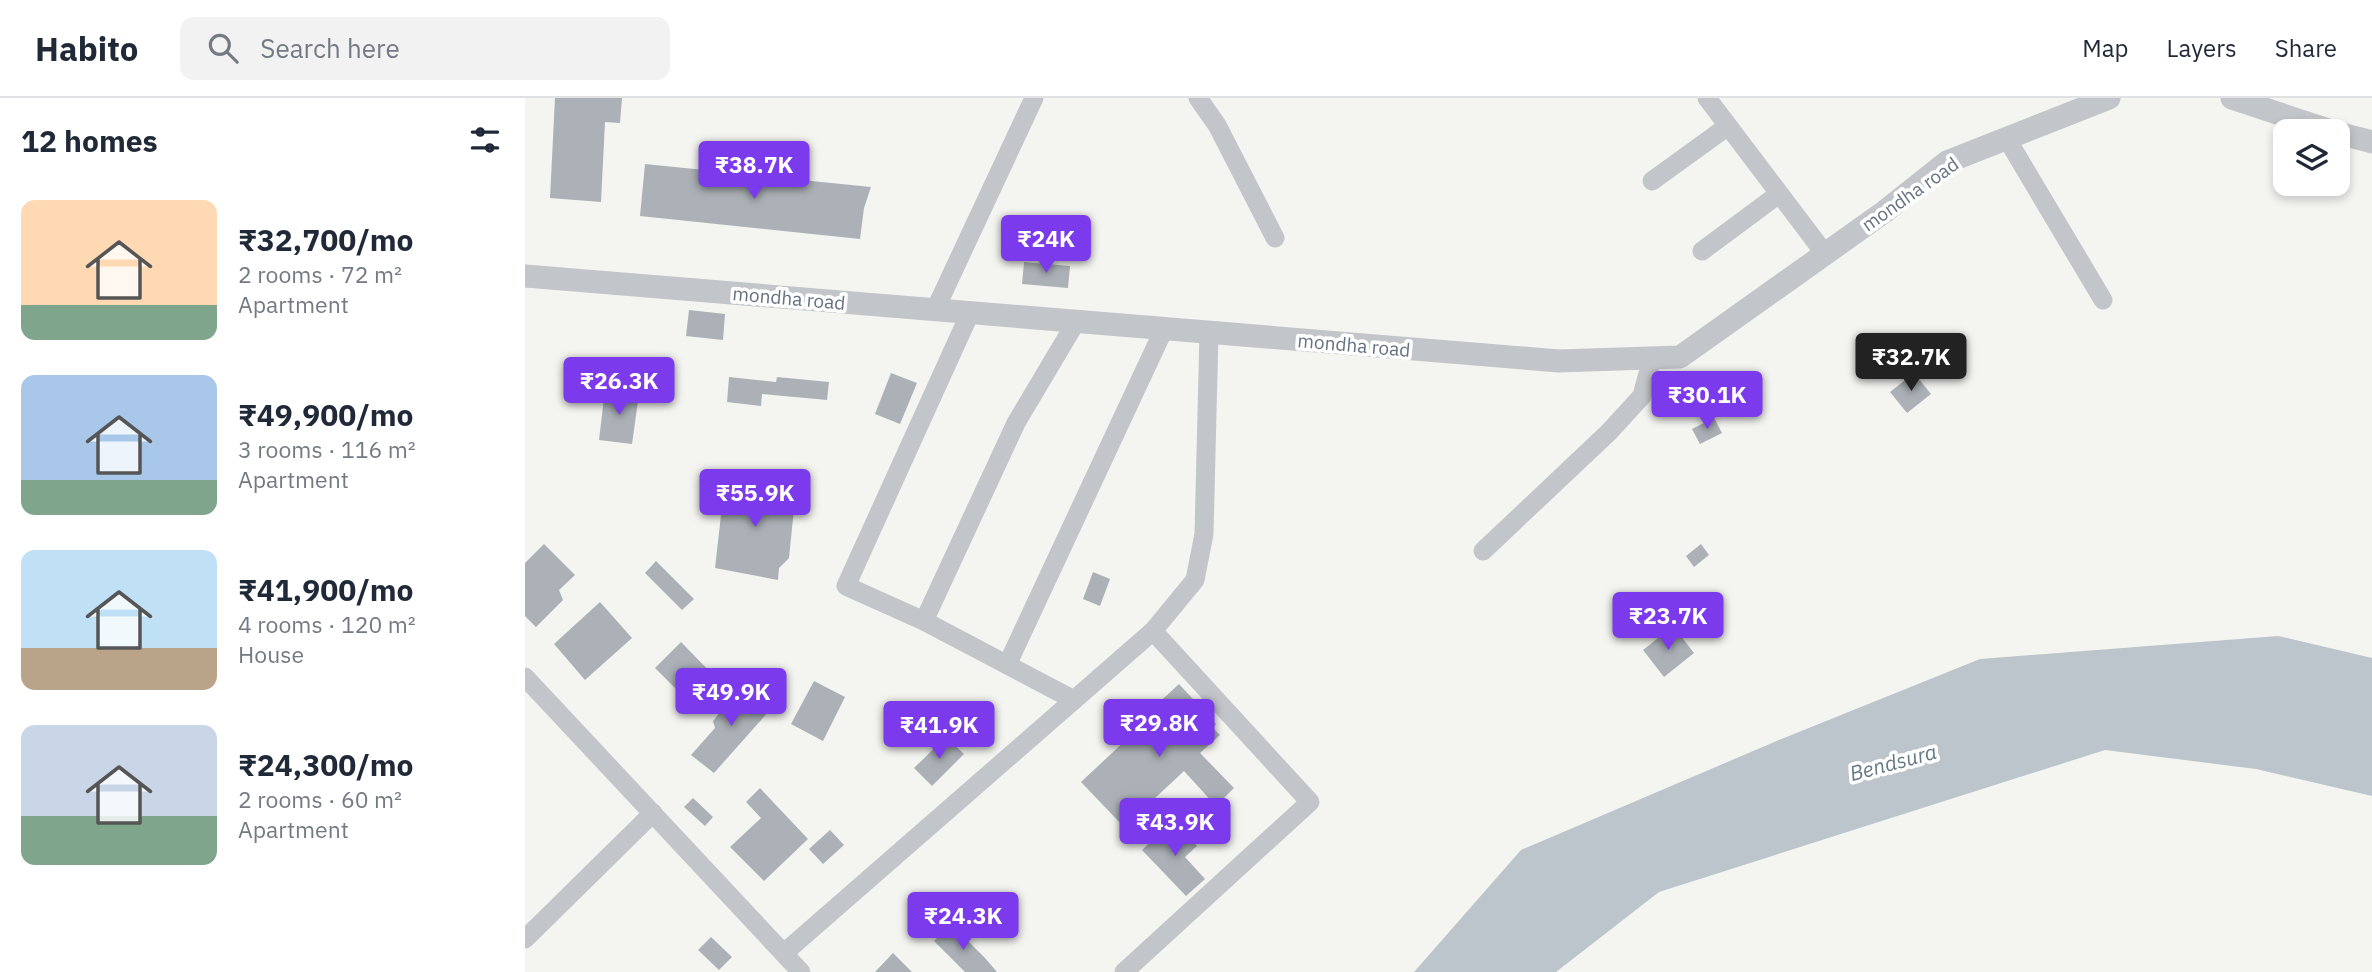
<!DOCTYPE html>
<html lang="en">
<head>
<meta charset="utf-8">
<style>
	:root { --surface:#fff; --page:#f2f2f3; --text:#1f2937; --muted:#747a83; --line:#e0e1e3; --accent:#7c3aed }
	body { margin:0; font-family:"IBM Plex Sans",sans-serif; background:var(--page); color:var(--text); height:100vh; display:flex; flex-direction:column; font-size:26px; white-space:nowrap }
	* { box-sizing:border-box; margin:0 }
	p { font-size:23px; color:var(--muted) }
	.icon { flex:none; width:38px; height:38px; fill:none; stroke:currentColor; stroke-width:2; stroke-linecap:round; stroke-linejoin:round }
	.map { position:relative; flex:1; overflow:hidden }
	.side { display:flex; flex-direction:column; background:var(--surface); width:525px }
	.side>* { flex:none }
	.tools { position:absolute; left:1748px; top:21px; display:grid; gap:14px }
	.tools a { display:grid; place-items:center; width:77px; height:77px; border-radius:14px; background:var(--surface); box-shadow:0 4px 10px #0003; font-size:35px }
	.price { position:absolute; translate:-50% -60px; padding:0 16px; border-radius:7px; background:var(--accent); color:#fff; font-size:23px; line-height:46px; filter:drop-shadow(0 2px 4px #0008) }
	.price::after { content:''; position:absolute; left:50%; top:42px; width:21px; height:16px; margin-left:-10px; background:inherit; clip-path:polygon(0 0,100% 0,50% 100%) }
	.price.on { background:#222; color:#fff }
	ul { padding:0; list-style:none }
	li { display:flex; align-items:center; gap:21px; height:175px; padding:0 21px }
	li span { display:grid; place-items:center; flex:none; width:196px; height:140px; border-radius:14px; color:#555 }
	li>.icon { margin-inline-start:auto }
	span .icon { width:84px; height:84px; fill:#fffc; stroke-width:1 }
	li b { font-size:30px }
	h2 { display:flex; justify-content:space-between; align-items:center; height:84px; padding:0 21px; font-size:30px }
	header { display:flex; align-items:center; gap:42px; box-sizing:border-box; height:98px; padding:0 35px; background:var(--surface); border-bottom:2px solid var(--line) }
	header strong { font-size:33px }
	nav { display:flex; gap:38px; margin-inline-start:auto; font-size:24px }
	.search { width:490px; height:63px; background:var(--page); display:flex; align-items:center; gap:18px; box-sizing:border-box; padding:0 24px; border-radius:14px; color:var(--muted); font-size:26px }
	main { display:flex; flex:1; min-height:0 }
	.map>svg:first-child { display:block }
</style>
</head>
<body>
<header>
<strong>Habito</strong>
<div class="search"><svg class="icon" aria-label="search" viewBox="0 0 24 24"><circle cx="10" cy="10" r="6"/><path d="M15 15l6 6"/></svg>Search here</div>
<nav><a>Map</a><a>Layers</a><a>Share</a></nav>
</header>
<main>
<section class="side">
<h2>12 homes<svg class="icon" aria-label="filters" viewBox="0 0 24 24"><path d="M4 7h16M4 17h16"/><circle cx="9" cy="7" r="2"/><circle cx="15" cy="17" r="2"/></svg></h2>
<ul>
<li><span style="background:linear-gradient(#ffd9b3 75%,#7fa58c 0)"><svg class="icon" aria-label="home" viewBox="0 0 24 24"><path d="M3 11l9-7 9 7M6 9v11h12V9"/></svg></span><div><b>₹32,700/mo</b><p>2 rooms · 72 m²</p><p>Apartment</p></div></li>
<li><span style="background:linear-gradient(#a9c7e8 75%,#7fa58c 0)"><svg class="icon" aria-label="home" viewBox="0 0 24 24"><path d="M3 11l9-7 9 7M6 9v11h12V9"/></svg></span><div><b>₹49,900/mo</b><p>3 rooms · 116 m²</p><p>Apartment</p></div></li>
<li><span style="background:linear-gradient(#bfe0f5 70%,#b9a48a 0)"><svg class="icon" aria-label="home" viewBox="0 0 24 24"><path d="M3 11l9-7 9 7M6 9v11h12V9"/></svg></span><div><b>₹41,900/mo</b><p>4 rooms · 120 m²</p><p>House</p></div></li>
<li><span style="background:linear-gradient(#c9d6e8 65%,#7fa58c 0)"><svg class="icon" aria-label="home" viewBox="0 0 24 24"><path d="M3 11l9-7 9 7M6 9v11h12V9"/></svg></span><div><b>₹24,300/mo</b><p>2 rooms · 60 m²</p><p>Apartment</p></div></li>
</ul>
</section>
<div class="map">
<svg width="1847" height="874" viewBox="0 0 1847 874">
	<rect width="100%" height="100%" fill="#f4f5f1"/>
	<polygon fill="#bbc5cb" points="1753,538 1847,560 1847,698 1731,671 1580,652 1134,794 1031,874 889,874 996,752 1254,642 1455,561"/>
	<g fill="#abb1b6">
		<polygon points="30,0 97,0 95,25 80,24 76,104 25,100"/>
		<polygon points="120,66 346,89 339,110 335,141 115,118"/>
		<polygon points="499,164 545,168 543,190 497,186"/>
		<polygon points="164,212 200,216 198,242 161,238"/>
		<polygon points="366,275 392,285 375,326 350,316"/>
		<polygon points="1389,275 1406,296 1382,315 1365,294"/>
		<polygon points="204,279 251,284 252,279 304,284 302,302 237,296 236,308 202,304"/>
		<polygon points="80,291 114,296 107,346 74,342"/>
		<polygon points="1189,320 1197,335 1175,346 1167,331"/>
		<polygon points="200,382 271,391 264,460 254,470 253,482 190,470"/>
		<polygon points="19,446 50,477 34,492 38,502 11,529 0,518 0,465"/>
		<polygon points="1176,446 1184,457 1169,469 1161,458"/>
		<polygon points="131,463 169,501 157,512 120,475"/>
		<polygon points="568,474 585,481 575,508 558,501"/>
		<polygon points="75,504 107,540 60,582 29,546"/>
		<polygon points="1148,528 1169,555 1139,579 1118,552"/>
		<polygon points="156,544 190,579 164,604 130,570"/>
		<polygon points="289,583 320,599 298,643 266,626"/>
		<polygon points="220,584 244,613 189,675 166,657 190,630 188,623"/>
		<polygon points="654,586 691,626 688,630 695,637 675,655 709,690 691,708 659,673 599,729 556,684 602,641 599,637"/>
		<polygon points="421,639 439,656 407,688 389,670"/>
		<polygon points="235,690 283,741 239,783 205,749 236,720 221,704"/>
		<polygon points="168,700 188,719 180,728 159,709"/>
		<polygon points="648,723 672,748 660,759 680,781 661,798 617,752"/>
		<polygon points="305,732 319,747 298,766 284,751"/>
		<polygon points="426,826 460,860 472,874 440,874 409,843"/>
		<polygon points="186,839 207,859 194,872 173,852"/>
		<polygon points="368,855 387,874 350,874"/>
	</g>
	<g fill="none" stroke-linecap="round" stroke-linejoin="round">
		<g stroke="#c2c5c9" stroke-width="19">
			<polyline points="673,0 692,27 750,140"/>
			<polyline points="1182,0 1300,156"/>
			<polyline points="1482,41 1578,202"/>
			<polyline points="1127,83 1203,28"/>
			<polyline points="1177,153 1254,96"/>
			<polyline points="410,212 509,0"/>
			<polyline points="445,215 321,488 399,523 549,602"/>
			<polyline points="958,453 1084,334 1117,298 1127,260"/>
			<polyline points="399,523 491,325 551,224"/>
			<polyline points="483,565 639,231"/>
			<polyline points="0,579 276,874"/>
			<polyline points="0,841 128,715"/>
			<polyline points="259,855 628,533"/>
			<polyline points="599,874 785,704 628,533 670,482 679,436 684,235"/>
		</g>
		<g stroke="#c2c5c9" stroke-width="23">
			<polyline points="1707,0 1806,33"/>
			<polyline points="1813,35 1847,44"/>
			<polyline points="0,178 1034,263 1155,259 1359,114 1422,64 1584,0"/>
		</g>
	</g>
	<g text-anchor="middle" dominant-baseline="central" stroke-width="7" stroke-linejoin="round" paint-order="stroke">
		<g font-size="19" fill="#647281" stroke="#fff">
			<text transform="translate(1385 96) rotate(-35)">mondha road</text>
			<text transform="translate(264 200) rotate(5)">mondha road</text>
			<text transform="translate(829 247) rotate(5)">mondha road</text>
		</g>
		<g font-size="21" font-style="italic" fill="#647a85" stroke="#fff">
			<text transform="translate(1368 664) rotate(-15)">Bendsura</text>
		</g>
	</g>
</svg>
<div class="tools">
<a><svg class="icon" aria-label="layers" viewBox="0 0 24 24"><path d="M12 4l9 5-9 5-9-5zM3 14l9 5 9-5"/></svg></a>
</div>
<b class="price" style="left:229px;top:103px">₹38.7K</b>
<b class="price" style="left:521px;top:177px">₹24K</b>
<b class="price on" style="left:1386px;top:295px">₹32.7K</b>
<b class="price" style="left:94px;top:319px">₹26.3K</b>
<b class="price" style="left:1182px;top:333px">₹30.1K</b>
<b class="price" style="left:230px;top:431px">₹55.9K</b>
<b class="price" style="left:1143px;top:554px">₹23.7K</b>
<b class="price" style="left:206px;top:630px">₹49.9K</b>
<b class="price" style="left:634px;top:661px">₹29.8K</b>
<b class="price" style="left:414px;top:663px">₹41.9K</b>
<b class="price" style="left:650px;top:760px">₹43.9K</b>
<b class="price" style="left:438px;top:854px">₹24.3K</b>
</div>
</main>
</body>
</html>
